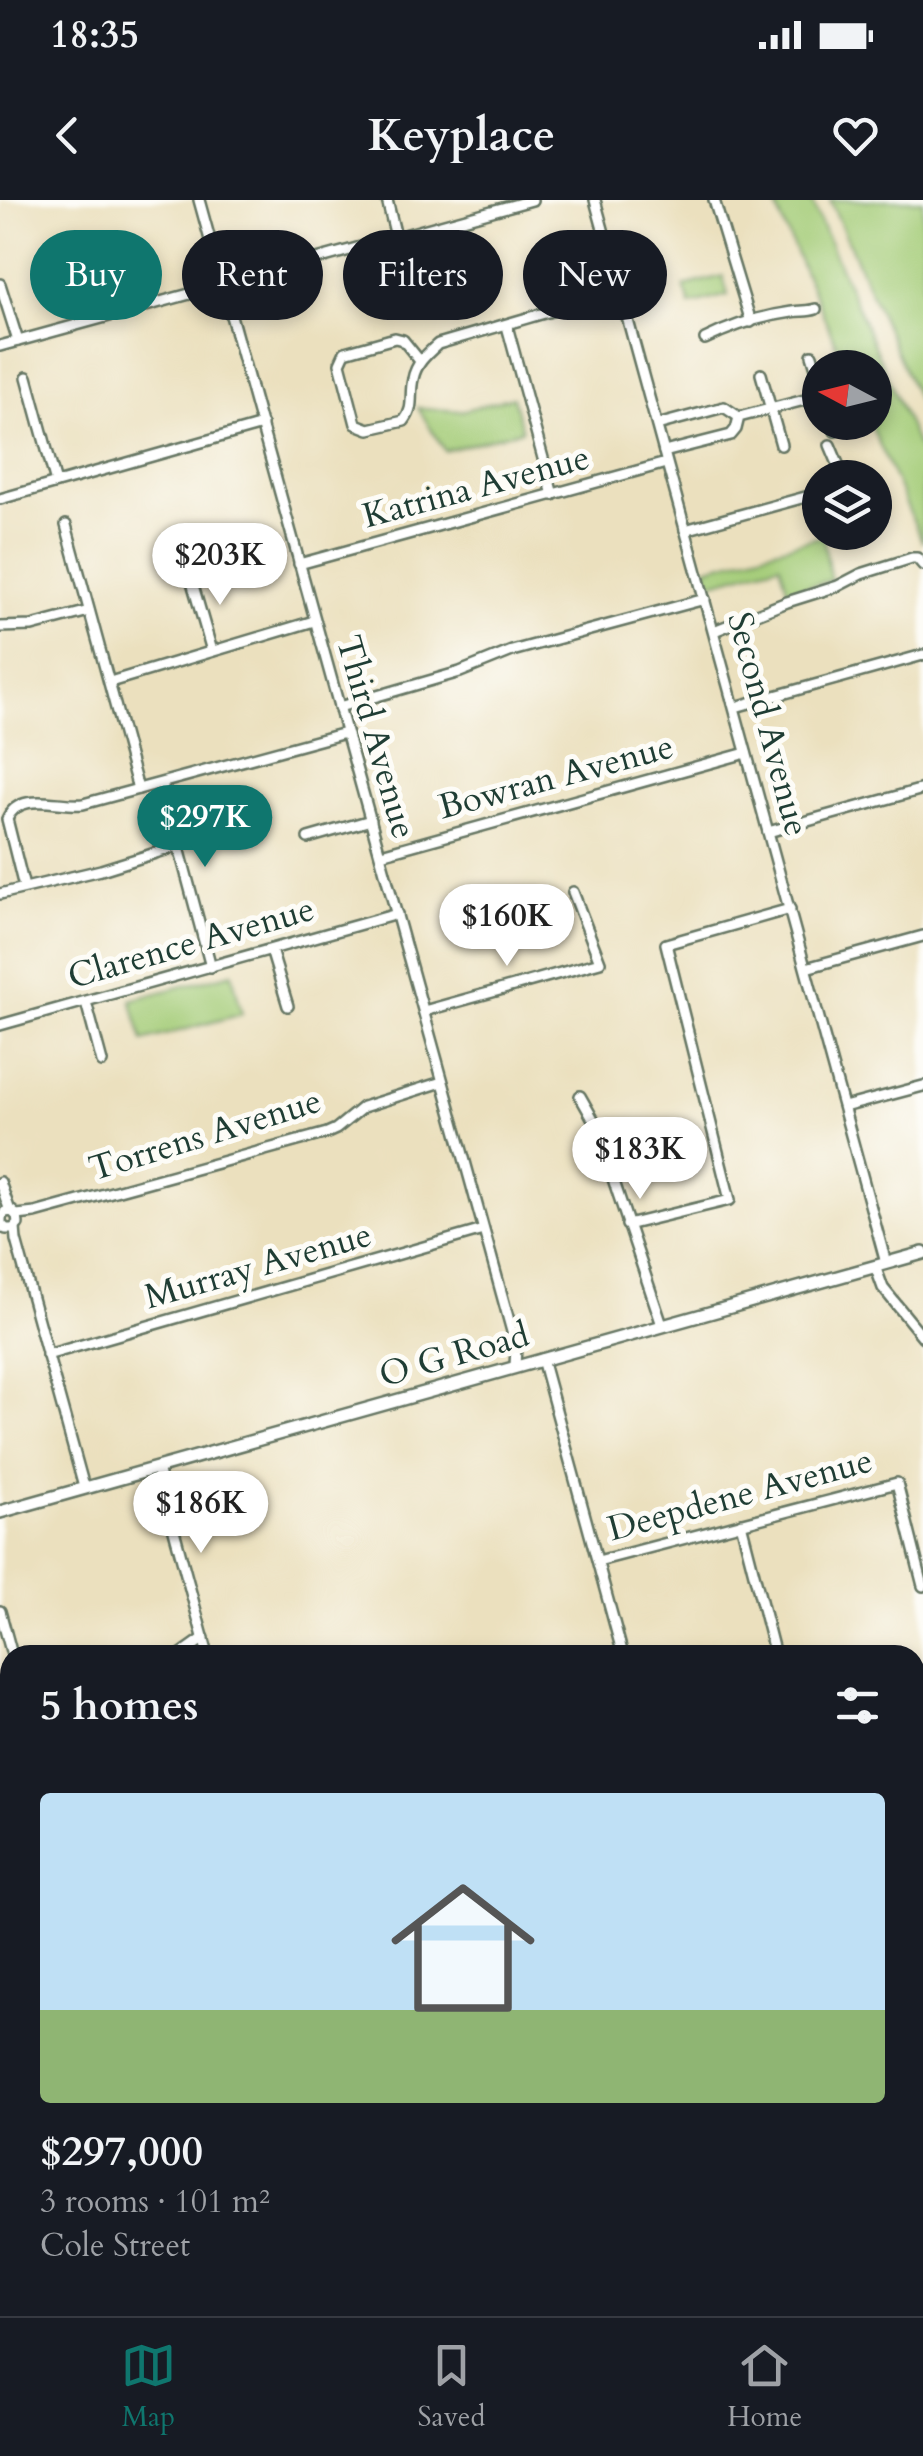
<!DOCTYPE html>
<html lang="en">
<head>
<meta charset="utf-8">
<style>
	:root { --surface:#171b24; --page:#242831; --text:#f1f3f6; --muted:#9ea1a6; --line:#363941; --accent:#0f766e }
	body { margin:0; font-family:Cardo,serif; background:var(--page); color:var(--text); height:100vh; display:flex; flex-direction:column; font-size:38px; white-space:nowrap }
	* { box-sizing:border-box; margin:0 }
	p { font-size:32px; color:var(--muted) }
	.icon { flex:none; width:55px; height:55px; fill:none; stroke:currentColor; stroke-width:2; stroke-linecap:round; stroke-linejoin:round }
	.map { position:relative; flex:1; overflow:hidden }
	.drawer { position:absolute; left:0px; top:1445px; width:925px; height:672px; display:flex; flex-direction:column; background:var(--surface); border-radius:30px 30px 0 0; box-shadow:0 5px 15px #0003 }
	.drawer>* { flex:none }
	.top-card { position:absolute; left:30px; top:30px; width:865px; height:90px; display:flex; gap:20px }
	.needle { width:65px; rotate:277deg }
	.controls { position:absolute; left:802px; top:150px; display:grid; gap:20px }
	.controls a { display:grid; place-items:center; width:90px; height:90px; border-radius:50%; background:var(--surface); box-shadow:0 5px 15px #0003; font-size:50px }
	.price { position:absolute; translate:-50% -85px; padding:0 22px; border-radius:35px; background:#fff; color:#222; font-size:32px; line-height:65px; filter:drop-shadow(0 2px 5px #0008) }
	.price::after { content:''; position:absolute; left:50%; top:60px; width:30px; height:22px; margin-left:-15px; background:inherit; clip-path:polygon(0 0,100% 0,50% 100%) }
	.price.active { background:var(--accent); color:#fff }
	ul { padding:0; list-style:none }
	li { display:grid; align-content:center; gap:20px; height:530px; padding:0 40px }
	li span { display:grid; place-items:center; height:310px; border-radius:10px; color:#555 }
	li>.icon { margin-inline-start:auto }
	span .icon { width:180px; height:180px; fill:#fffc; stroke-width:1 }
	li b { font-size:42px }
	h2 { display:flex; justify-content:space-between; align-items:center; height:120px; padding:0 40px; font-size:42px }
	.tag { padding:0 35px; border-radius:45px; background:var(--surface); box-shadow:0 5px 15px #0003; font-size:35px; line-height:90px }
	.tag.active { background:var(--accent); color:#fff }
	.status { display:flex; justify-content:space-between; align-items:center; height:70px; padding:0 50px; background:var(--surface); direction:ltr }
	.status svg { height:28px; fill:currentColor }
	header { display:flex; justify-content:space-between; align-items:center; height:130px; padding:0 40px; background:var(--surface); font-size:45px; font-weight:600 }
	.menu { display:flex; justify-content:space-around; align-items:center; height:140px; border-top:2px solid var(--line); background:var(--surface); font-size:28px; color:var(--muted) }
	.menu a { display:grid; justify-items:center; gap:5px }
	.menu .active { color:var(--accent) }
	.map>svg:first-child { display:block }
</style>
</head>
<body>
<div class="status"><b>18:35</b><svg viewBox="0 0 49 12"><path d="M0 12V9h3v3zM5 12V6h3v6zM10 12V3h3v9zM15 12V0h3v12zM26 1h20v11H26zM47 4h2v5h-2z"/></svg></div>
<header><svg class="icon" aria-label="back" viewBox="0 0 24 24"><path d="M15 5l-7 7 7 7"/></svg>Keyplace<svg class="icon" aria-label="heart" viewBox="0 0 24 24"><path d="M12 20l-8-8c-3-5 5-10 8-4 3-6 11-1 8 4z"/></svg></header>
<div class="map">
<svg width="923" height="2116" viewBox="0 0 923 2116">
	<rect width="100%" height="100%" fill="#fdfcf7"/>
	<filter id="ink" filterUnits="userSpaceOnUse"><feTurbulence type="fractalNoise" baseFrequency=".01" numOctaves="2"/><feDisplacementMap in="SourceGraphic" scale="20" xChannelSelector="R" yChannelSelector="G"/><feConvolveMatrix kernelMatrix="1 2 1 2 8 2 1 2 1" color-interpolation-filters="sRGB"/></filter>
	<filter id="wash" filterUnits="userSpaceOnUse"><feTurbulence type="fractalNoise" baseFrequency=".0048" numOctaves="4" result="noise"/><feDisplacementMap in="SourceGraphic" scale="40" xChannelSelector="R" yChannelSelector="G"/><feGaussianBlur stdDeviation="2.25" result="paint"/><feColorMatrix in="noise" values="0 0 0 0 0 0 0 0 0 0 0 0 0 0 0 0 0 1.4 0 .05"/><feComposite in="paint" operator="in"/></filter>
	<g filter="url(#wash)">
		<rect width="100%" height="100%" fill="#ebe0be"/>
		<g fill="#a4cc78" stroke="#628456" stroke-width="2.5">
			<polygon points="773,0 811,0 923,259 923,343 870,223 875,222 875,168 846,167"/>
			<polygon points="830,0 923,0 923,212"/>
			<polygon points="723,76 728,95 690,105 684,86"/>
			<polygon points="513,197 522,230 445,251 418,208 461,211"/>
			<polygon points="823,336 831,380 788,391 780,364 710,383 706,368"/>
			<polygon points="232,773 242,814 143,841 131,800"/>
		</g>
	</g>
	<g filter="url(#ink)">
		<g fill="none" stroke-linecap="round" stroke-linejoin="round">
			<g stroke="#667664" stroke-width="14">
				<g id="minor">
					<polyline points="199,0 516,1146 515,1167"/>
					<polyline points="387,0 396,37"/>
					<polyline points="595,0 886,1063"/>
					<polyline points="714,0 751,122"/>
					<polyline points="0,84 18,141"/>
					<polyline points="507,126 553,295"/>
					<path d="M705,139c26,-13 57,-23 87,-27 9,-2 15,0 24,-3"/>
					<polyline points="0,146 532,0"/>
					<polyline points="812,155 820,181"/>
					<path d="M420,161l-17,-21 -8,-2 -50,14 -5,11 16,61 13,5 35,-8c11,-13 5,-26 9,-42 3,-16 14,-25 25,-35l182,-53"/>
					<polyline points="761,174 781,245"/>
					<polyline points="27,177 56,283"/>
					<polyline points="832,222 835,231"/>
					<polyline points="657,225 724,207 739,217"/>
					<polyline points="830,245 844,278"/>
					<polyline points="664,252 731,235 736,229 739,217 820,196"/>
					<polyline points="0,299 262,225"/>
					<polyline points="66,325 138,589"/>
					<polyline points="685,330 820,293"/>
					<polyline points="299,364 666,263"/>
					<polyline points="190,375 212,451"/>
					<polyline points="0,427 32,426 89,411"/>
					<polyline points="714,431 787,402 838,386 861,374 912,358 917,358 923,365"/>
					<polyline points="110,482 314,421"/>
					<polyline points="339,507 460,472 512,451 705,399"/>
					<polyline points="735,507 923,455"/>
					<polyline points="162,584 211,767"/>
					<polyline points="768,632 923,589"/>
					<polyline points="308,638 371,620"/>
					<polyline points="381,654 746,553"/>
					<path d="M24,687l-17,-68c13,-29 52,-12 76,-15l262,-71"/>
					<polyline points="0,694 101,670 178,646"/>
					<polyline points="271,750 288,806"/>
					<polyline points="806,768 923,736"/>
					<polyline points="86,802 102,862"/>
					<polyline points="424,811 600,762 573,692"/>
					<polyline points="0,825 397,714"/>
					<polyline points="580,896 593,919 662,1125"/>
					<polyline points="844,907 923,886"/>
					<polyline points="0,982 10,1011"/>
					<polyline points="17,1015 35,1013 327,933 336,929 363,907 442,882"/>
					<polyline points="0,1018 5,1012 12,1011 17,1016 18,1024 13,1029 6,1029 1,1024 1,1018"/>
					<polyline points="627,1025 730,1000 666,744 790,709"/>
					<polyline points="15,1028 16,1040 84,1287"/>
					<polyline points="875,1066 883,1088 923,1137"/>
					<polyline points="47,1155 483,1030"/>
					<polyline points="542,1159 623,1455"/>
					<polyline points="157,1268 208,1455"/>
					<polyline points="741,1323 775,1455"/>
					<polyline points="598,1361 897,1283 923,1386"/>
					<polyline points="0,1411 12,1455"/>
					<polyline points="180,1455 204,1438"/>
					<polyline points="915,1564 923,1558"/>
					<polyline points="0,1584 10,1577"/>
					<polyline points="915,1684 923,1678"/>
					<polyline points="915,1769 923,1780"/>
					<polyline points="0,1816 10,1809"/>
					<polyline points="0,1857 10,1870"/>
					<polyline points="915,1900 923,1894"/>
					<polyline points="0,2050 10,2042"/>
					<polyline points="0,2080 10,2094"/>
					<polyline points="915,2085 923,2080"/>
					<polyline points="19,2108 25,2116"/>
					<polyline points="156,2108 162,2116"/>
					<polyline points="406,2108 412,2116"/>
					<polyline points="574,2108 580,2116"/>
					<polyline points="749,2108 756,2116"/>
					<polyline points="314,2116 326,2108"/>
					<polyline points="877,2116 887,2108"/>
				</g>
			</g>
			<g stroke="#667664" stroke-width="16">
				<polyline id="secondary" points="0,1312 923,1053"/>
			</g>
			<use href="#minor" stroke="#fff" stroke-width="9"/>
			<use href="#secondary" stroke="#fff" stroke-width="11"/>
		</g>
	</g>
	<g text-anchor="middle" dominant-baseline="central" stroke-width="10" stroke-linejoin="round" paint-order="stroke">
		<g font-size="35" fill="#1f3d34" stroke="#fdfcf7">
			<text transform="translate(476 287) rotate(-15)">Katrina Avenue</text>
			<text transform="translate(768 524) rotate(75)">Second Avenue</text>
			<text transform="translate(376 537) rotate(74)">Third Avenue</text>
			<text transform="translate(556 577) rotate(-15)">Bowran Avenue</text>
			<text transform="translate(191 743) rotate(-16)">Clarence Avenue</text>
			<text transform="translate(205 935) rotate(-17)">Torrens Avenue</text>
			<text transform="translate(258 1066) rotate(-16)">Murray Avenue</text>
			<text transform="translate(454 1155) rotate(-16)">O G Road</text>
			<text transform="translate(740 1295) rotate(-15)">Deepdene Avenue</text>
		</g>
	</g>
</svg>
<div class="controls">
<a><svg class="needle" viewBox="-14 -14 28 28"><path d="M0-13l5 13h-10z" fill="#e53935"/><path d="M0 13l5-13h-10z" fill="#9ea1a6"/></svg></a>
<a><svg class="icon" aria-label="layers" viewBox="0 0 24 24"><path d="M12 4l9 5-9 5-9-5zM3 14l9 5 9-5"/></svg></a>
</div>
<b class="price" style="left:220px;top:408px">$203K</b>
<b class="price active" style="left:205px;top:670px">$297K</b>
<b class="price" style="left:507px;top:769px">$160K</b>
<b class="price" style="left:640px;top:1002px">$183K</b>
<b class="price" style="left:201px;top:1356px">$186K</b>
<div class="top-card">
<a class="tag active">Buy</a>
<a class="tag">Rent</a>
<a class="tag">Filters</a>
<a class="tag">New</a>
</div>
<section class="drawer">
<h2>5 homes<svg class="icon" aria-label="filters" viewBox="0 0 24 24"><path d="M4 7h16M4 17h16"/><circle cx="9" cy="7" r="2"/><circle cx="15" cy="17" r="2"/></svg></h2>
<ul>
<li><span style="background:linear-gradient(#bfe0f5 70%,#8fb573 0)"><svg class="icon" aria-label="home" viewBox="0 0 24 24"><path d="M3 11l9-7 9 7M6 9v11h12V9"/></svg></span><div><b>$297,000</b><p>3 rooms · 101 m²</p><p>Cole Street</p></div></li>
</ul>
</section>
</div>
<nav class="menu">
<a class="active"><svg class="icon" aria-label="map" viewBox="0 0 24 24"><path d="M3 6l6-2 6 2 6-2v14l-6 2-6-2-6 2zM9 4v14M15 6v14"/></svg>Map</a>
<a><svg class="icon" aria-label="saved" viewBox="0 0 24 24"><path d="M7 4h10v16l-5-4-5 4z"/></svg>Saved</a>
<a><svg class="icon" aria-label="home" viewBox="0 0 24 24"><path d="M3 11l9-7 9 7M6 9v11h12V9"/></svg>Home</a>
</nav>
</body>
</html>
